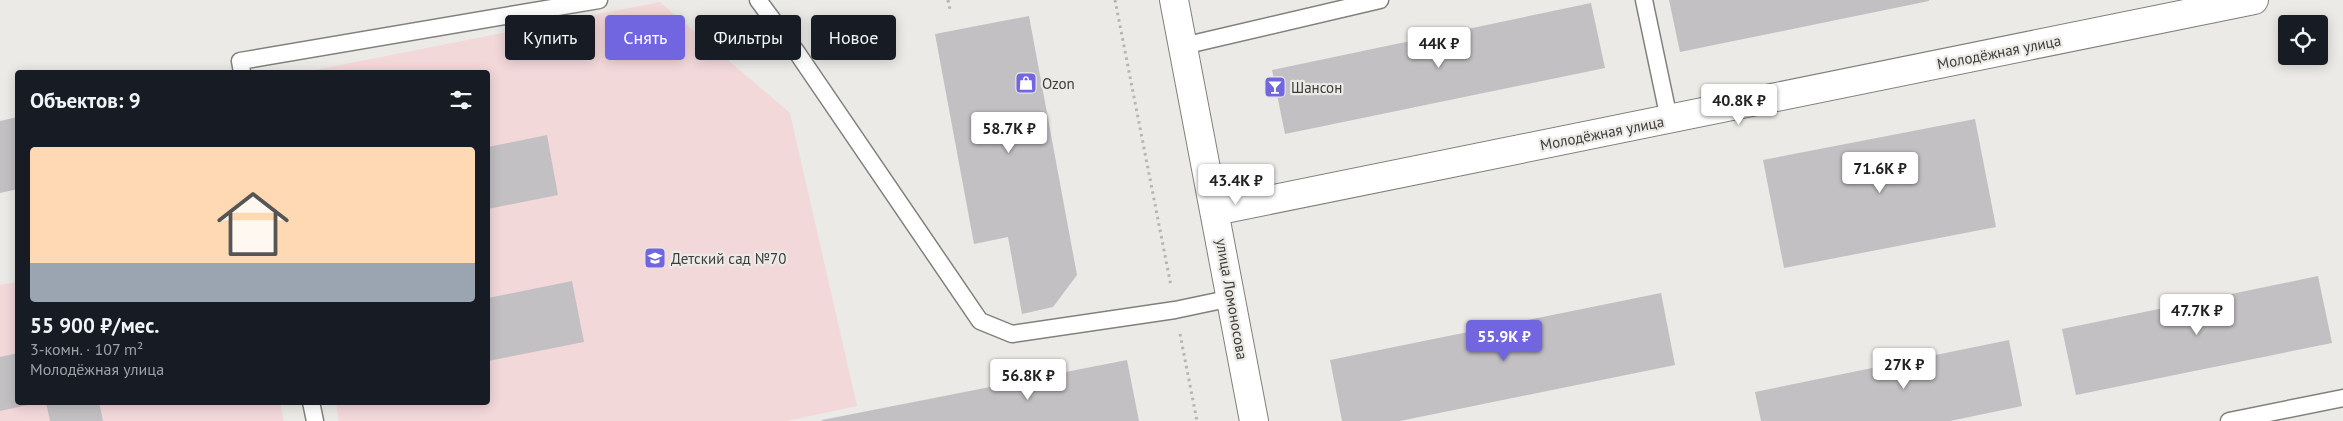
<!DOCTYPE html>
<html lang="ru">
<head>
<meta charset="utf-8">
<style>
	:root { --surface:#171b24; --page:#242831; --text:#f1f3f6; --muted:#9ea1a6; --accent:#7265e0 }
	body { margin:0; font-family:"PT Sans",sans-serif; background:var(--page); color:var(--text); height:100vh; display:flex; flex-direction:column; font-size:19px; white-space:nowrap }
	* { box-sizing:border-box; margin:0 }
	p { font-size:16px; color:var(--muted) }
	.icon { flex:none; width:28px; height:28px; fill:none; stroke:currentColor; stroke-width:2; stroke-linecap:round; stroke-linejoin:round }
	.map { position:relative; flex:1; overflow:hidden }
	.drawer { position:absolute; left:15px; top:70px; width:475px; height:335px; display:flex; flex-direction:column; background:var(--surface); border-radius:5px; box-shadow:0 2px 12px #0003 }
	.drawer>* { flex:none }
	.guide { position:absolute; left:505px; top:15px; width:475px; height:45px; display:flex; gap:10px }
	.tools { position:absolute; left:2278px; top:15px; display:grid; gap:10px }
	.tools a { display:grid; place-items:center; width:50px; height:50px; border-radius:5px; background:var(--surface); box-shadow:0 2px 12px #0003; font-size:25px }
	.price { position:absolute; translate:-50% -42px; padding:0 11px; border-radius:5px; background:#fff; color:#222; font-size:16px; line-height:32px; filter:drop-shadow(0 1px 2px #0008) }
	.price::after { content:''; position:absolute; left:50%; top:30px; width:15px; height:11px; margin-left:-8px; background:inherit; clip-path:polygon(0 0,100% 0,50% 100%) }
	.price.active { background:var(--accent); color:#fff }
	ul { padding:0; list-style:none }
	li { display:grid; align-content:center; gap:10px; height:265px; padding:0 15px }
	li span { display:grid; place-items:center; height:155px; border-radius:5px; color:#555 }
	li>.icon { margin-inline-start:auto }
	span .icon { width:90px; height:90px; fill:#fffc; stroke-width:1 }
	li b { font-size:21px }
	h2 { display:flex; justify-content:space-between; align-items:center; height:60px; padding:0 15px; font-size:21px }
	.pill { padding:0 18px; border-radius:5px; background:var(--surface); box-shadow:0 2px 12px #0003; font-size:18px; line-height:45px }
	.pill.active { background:var(--accent); color:#fff }
	.map>svg:first-child { display:block }
</style>
</head>
<body>
<div class="map">
<svg width="2343" height="421" viewBox="0 0 2343 421">
	<rect width="100%" height="100%" fill="#ebeae6"/>
	<g fill="#f3d8da">
		<polygon points="660,2 790,113 857,406 786,421 339,421 336,403 488,402 488,72 305,72"/>
		<polygon points="17,282 18,402 280,403 284,421 0,421 0,285"/>
	</g>
	<g fill="#c3c0c4">
		<polygon points="1669,0 1929,0 1929,1 1680,52"/>
		<polygon points="1591,3 1605,68 1285,134 1272,70"/>
		<polygon points="1029,16 1077,275 1053,307 1022,314 1008,237 974,244 935,34"/>
		<polygon points="18,117 18,189 0,193 0,121"/>
		<polygon points="1975,119 1996,227 1784,268 1763,160"/>
		<polygon points="547,135 558,195 488,209 488,147"/>
		<polygon points="2318,276 2332,343 2076,395 2062,329"/>
		<polygon points="572,281 584,342 488,361 488,298"/>
		<polygon points="1661,293 1675,365 1400,421 1342,421 1330,360"/>
		<polygon points="2009,340 2022,406 1950,421 1761,421 1755,392"/>
		<polygon points="18,353 18,402 37,403 0,411 0,357"/>
		<polygon points="1127,360 1139,421 822,421 822,420"/>
		<polygon points="46,402 99,402 103,421 50,421"/>
	</g>
	<g fill="none" stroke-linecap="round" stroke-linejoin="round">
		<g stroke="#80807c" stroke-width="19">
			<g id="service">
				<polyline points="758,0 798,54 980,321 1012,334 1175,310 1232,298"/>
				<polyline points="1644,0 1669,119"/>
				<polyline points="1183,46 1380,0"/>
				<polyline points="242,72 240,61 599,0"/>
				<polyline points="311,402 315,421"/>
				<polyline points="2229,421 2343,398"/>
			</g>
		</g>
		<g stroke="#80807c" stroke-width="30">
			<g id="minor">
				<polyline points="1174,0 1254,421"/>
				<polyline points="1215,211 2254,0"/>
			</g>
		</g>
		<g stroke="#b6b5b2" stroke-width="3" stroke-dasharray="2.5 4" stroke-linecap="butt">
			<polyline points="948,0 950,10"/>
			<polyline points="1115,0 1171,286"/>
			<polyline points="1180,334 1197,421"/>
		</g>
		<use href="#service" stroke="#fff" stroke-width="16"/>
		<use href="#minor" stroke="#fff" stroke-width="28"/>
	</g>
	<defs>
		<g id="shop-square" transform="scale(1.125)"><rect x="-9" y="-9" width="18" height="18" rx="4" fill="#7265e0" stroke="#ebeae6"/><path d="M-5-2.5h2.3a2.7 3.5 0 0 1 5.4 0H5L5.5 6h-11ZM-1.5-2.5h3a1.5 2.3 0 0 0-3 0Z" fill="#fff"/></g>
		<g id="bar-square" transform="scale(1.125)"><rect x="-9" y="-9" width="18" height="18" rx="4" fill="#7265e0" stroke="#ebeae6"/><path d="M-6-5H6L.8 .8V4.5H3.5V6h-7V4.5H-.8V.8Z" fill="#fff"/></g>
		<g id="school-square" transform="scale(1.125)"><rect x="-9" y="-9" width="18" height="18" rx="4" fill="#7265e0" stroke="#ebeae6"/><path d="M0-5L7-2L0 1L-7-2ZM-4 1L0 2.5L4 1V4Q0 6-4 4Z" fill="#fff"/></g>
	</defs>
	<g fill-rule="evenodd">
		<use href="#shop-square" x="1026" y="83"/>
		<use href="#bar-square" x="1275" y="87"/>
		<use href="#school-square" x="655" y="258"/>
	</g>
	<g text-anchor="middle" dominant-baseline="central" stroke-width="4.5" stroke-linejoin="round" paint-order="stroke">
		<g font-size="15" fill="#3c3c3a" stroke="#ebeae6">
			<text transform="translate(1999 52) rotate(-11)">Молодёжная улица</text>
			<text transform="translate(1602 133) rotate(-11)">Молодёжная улица</text>
			<text transform="translate(1232 299) rotate(80)">улица Ломоносова</text>
		</g>
		<g font-size="15" fill="#3c3c3a" stroke="#ebeae6" text-anchor="start">
			<text x="1042" y="83">Ozon</text>
			<text x="1291" y="87">Шансон</text>
			<text x="671" y="258">Детский сад №70</text>
		</g>
	</g>
</svg>
<div class="tools">
<a><svg class="icon" aria-label="locate" viewBox="0 0 24 24"><circle cx="12" cy="12" r="6"/><path d="M12 2v4M12 18v4M2 12h4M18 12h4"/></svg></a>
</div>
<b class="price" style="left:1439px;top:69px">44K ₽</b>
<b class="price" style="left:1739px;top:126px">40.8K ₽</b>
<b class="price" style="left:1009px;top:154px">58.7K ₽</b>
<b class="price" style="left:1880px;top:194px">71.6K ₽</b>
<b class="price" style="left:1236px;top:206px">43.4K ₽</b>
<b class="price" style="left:2197px;top:336px">47.7K ₽</b>
<b class="price active" style="left:1504px;top:362px">55.9K ₽</b>
<b class="price" style="left:1904px;top:390px">27K ₽</b>
<b class="price" style="left:1028px;top:401px">56.8K ₽</b>
<div class="guide">
<a class="pill">Купить</a>
<a class="pill active">Снять</a>
<a class="pill">Фильтры</a>
<a class="pill">Новое</a>
</div>
<section class="drawer">
<h2>Объектов: 9<svg class="icon" aria-label="filters" viewBox="0 0 24 24"><path d="M4 7h16M4 17h16"/><circle cx="9" cy="7" r="2"/><circle cx="15" cy="17" r="2"/></svg></h2>
<ul>
<li><span style="background:linear-gradient(#ffd9b3 75%,#9aa5b1 0)"><svg class="icon" aria-label="home" viewBox="0 0 24 24"><path d="M3 11l9-7 9 7M6 9v11h12V9"/></svg></span><div><b>55 900 ₽/мес.</b><p>3-комн. · 107 m²</p><p>Молодёжная улица</p></div></li>
</ul>
</section>
</div>
</body>
</html>
